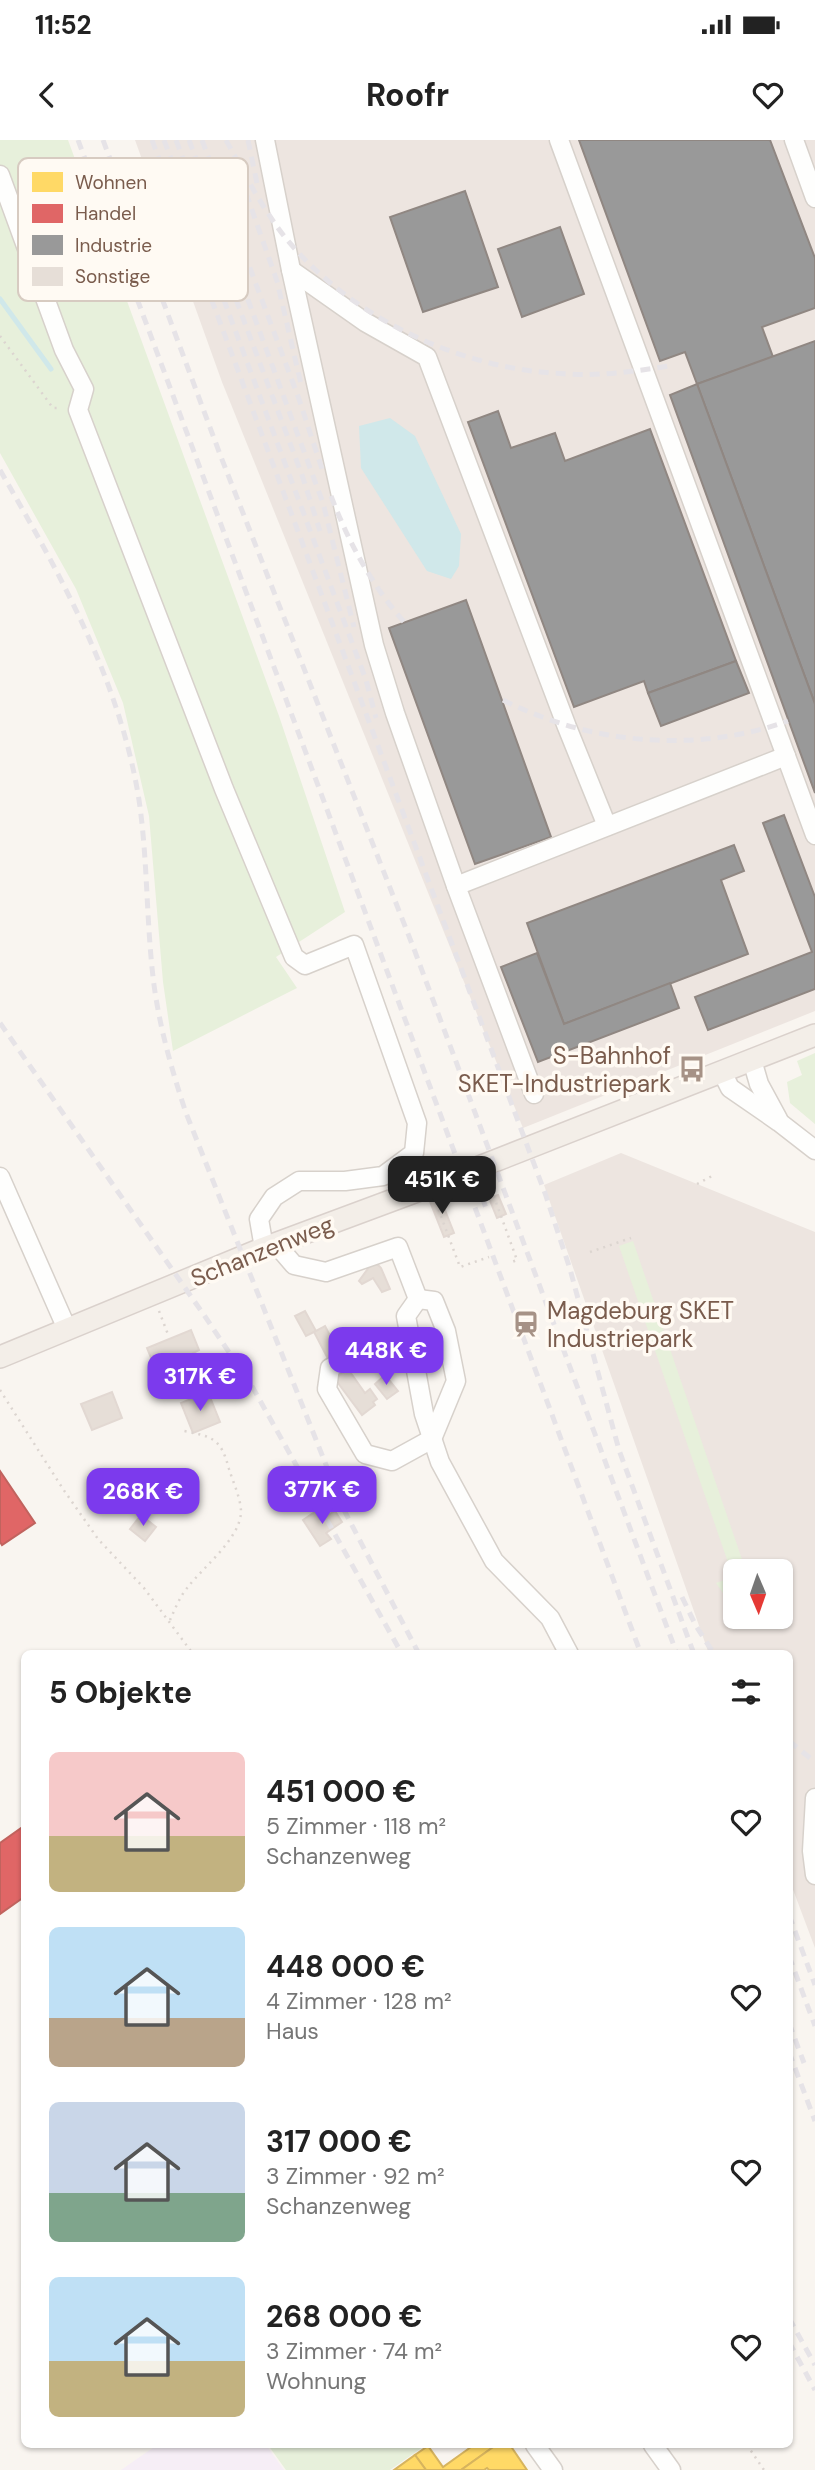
<!DOCTYPE html>
<html lang="de">
<head>
<meta charset="utf-8">
<style>
	:root { --surface:#fff; --page:#f6f6f6; --text:#222; --muted:#767676; --accent:#7c3aed }
	body { margin:0; font-family:"DM Sans",sans-serif; background:var(--page); color:var(--text); height:100vh; display:flex; flex-direction:column; font-size:26px; white-space:nowrap }
	* { box-sizing:border-box; margin:0 }
	p { font-size:23px; color:var(--muted) }
	.icon { flex:none; width:38px; height:38px; fill:none; stroke:currentColor; stroke-width:2; stroke-linecap:round; stroke-linejoin:round }
	.map { position:relative; flex:1; overflow:hidden }
	.details { position:absolute; left:21px; top:1510px; width:772px; height:798px; display:flex; flex-direction:column; background:var(--surface); border-radius:10px; box-shadow:0 2px 5px #0004 }
	.details>* { flex:none }
	.needle { width:46px; rotate:178deg }
	.fabs { position:absolute; left:723px; top:1419px; display:grid; gap:14px }
	.fabs a { display:grid; place-items:center; width:70px; height:70px; border-radius:10px; background:var(--surface); box-shadow:0 2px 5px #0004; font-size:35px }
	.price { position:absolute; translate:-50% -60px; padding:0 16px; border-radius:14px; background:var(--accent); color:#fff; font-size:23px; line-height:46px; filter:drop-shadow(0 2px 4px #0008) }
	.price::after { content:''; position:absolute; left:50%; top:42px; width:21px; height:16px; margin-left:-10px; background:inherit; clip-path:polygon(0 0,100% 0,50% 100%) }
	.price.current { background:#222; color:#fff }
	ul { padding:0; list-style:none }
	li { display:flex; align-items:center; gap:21px; height:175px; padding:0 28px }
	li span { display:grid; place-items:center; flex:none; width:196px; height:140px; border-radius:10px; color:#555 }
	li>.icon { margin-inline-start:auto }
	span .icon { width:84px; height:84px; fill:#fffc; stroke-width:1 }
	li b { font-size:30px }
	h2 { display:flex; justify-content:space-between; align-items:center; height:84px; padding:0 28px; font-size:30px }
	.status { display:flex; justify-content:space-between; align-items:center; height:49px; padding:0 35px; background:var(--surface); direction:ltr }
	.status svg { height:19px; fill:currentColor }
	header { display:flex; justify-content:space-between; align-items:center; height:91px; padding:0 28px; background:var(--surface); font-size:32px; font-weight:700 }
	.map>svg:first-child { display:block }
</style>
</head>
<body>
<div class="status"><b>11:52</b><svg viewBox="0 0 49 12"><path d="M0 12V9h3v3zM5 12V6h3v6zM10 12V3h3v9zM15 12V0h3v12zM26 1h20v11H26zM47 4h2v5h-2z"/></svg></div>
<header><svg class="icon" aria-label="back" viewBox="0 0 24 24"><path d="M15 5l-7 7 7 7"/></svg>Roofr<svg class="icon" aria-label="heart" viewBox="0 0 24 24"><path d="M12 20l-8-8c-3-5 5-10 8-4 3-6 11-1 8 4z"/></svg></header>
<div class="map">
<svg width="815" height="2330" viewBox="0 0 815 2330">
	<rect width="100%" height="100%" fill="#f9f5f0"/>
	<g fill="#ede5e0" fill-rule="evenodd">
		<polygon points="135,0 815,0 815,871 523,988 222,242"/>
		<path d="M621,1013l194,79v716l-26,-69v-225h-80l-165,-469zM735,1432h45v45h-45z"/>
	</g>
	<polygon fill="#f6eef6" points="157,2305 266,2305 284,2330 121,2330"/>
	<g fill="#e7f0db">
		<polygon points="0,0 68,0 279,576 345,772 276,817 297,848 173,911 163,842 149,676 123,563 76,449 0,313"/>
		<polygon points="815,913 815,984 790,963 787,942 802,935 797,921"/>
		<polygon points="633,1101 746,1431 735,1432 735,1459 723,1453 716,1443 733,1437 619,1106"/>
		<polygon points="268,2305 426,2305 390,2330 286,2330"/>
	</g>
	<polygon fill="#d0e8ea" points="390,278 415,296 461,394 459,426 451,439 427,431 361,328 359,286"/>
	<g fill="#ffd966" stroke="#d7b45e" stroke-width="2">
		<polygon points="470,2305 496,2305 461,2330 426,2330 415,2315 428,2306 443,2327 471,2307"/>
		<polygon points="496,2305 510,2305 527,2330 489,2330 487,2328 484,2330 461,2330"/>
		<polygon points="415,2315 426,2330 394,2330"/>
	</g>
	<g fill="#e06666" stroke="#c1635e" stroke-width="2">
		<polygon points="0,1331 35,1383 2,1405 0,1402"/>
		<polygon points="24,1686 24,1757 0,1774 0,1703"/>
	</g>
	<g fill="#999" stroke="#908782" stroke-width="2">
		<polygon points="579,0 770,0 815,118 815,168 762,187 773,217 697,244 685,212 660,221"/>
		<polygon points="465,51 498,147 423,172 390,77"/>
		<polygon points="560,87 584,154 522,177 498,109"/>
		<polygon points="815,201 815,564 697,244"/>
		<polygon points="697,244 815,564 815,653 670,255"/>
		<polygon points="498,271 511,308 555,293 565,321 650,289 736,521 648,553 644,541 574,567 468,282"/>
		<polygon points="466,460 551,697 475,724 389,488"/>
		<polygon points="736,521 749,553 661,586 648,553"/>
		<polygon points="784,675 815,757 815,849 708,890 695,857 812,812 763,683"/>
		<polygon points="734,705 744,731 721,740 748,814 564,884 527,783"/>
		<polygon points="537,813 564,884 670,843 679,868 538,922 501,827"/>
	</g>
	<g fill="none" stroke-linecap="round" stroke-linejoin="round">
		<polyline stroke="#d0e8ea" stroke-width="5" points="0,159 51,229"/>
	</g>
	<g fill="#e6ded7" stroke="#e2d8d2" stroke-width="2">
		<polygon points="439,1055 454,1093 444,1097 429,1059"/>
		<polygon points="498,1055 506,1074 497,1078 489,1058"/>
		<polygon points="372,1123 377,1124 381,1128 390,1149 382,1152 373,1138 362,1144 359,1141"/>
		<polygon points="305,1171 316,1191 306,1196 295,1176"/>
		<polygon points="325,1186 338,1211 327,1217 314,1192"/>
		<polygon points="191,1190 199,1210 193,1213 206,1244 176,1256 162,1222 154,1225 147,1208"/>
		<polygon points="348,1229 365,1253 370,1249 377,1259 373,1262 375,1265 362,1275 335,1239"/>
		<polygon points="385,1235 398,1251 387,1259 375,1244"/>
		<polygon points="112,1252 122,1278 92,1290 81,1264"/>
		<polygon points="208,1252 220,1282 193,1293 181,1263"/>
		<polygon points="335,1371 342,1382 326,1393 331,1399 320,1406 303,1380 315,1372 320,1380"/>
		<polygon points="141,1375 156,1387 145,1401 130,1389"/>
	</g>
	<g fill="none" stroke-linecap="round" stroke-linejoin="round">
		<g stroke="#d7d1cb" stroke-width="21">
			<g id="minor">
				<polyline points="265,0 291,130 374,505 395,573 456,746"/>
				<polyline points="559,0 786,616"/>
				<polyline points="794,0 815,58"/>
				<polyline points="0,35 64,210 84,249 78,270 224,649 294,817 305,825 354,805 417,983 414,1013 383,1036 345,1041 299,1041 274,1057 259,1079 264,1108"/>
				<polyline points="291,130 365,182 427,217 567,587 607,686"/>
				<polyline points="752,920 759,944 778,979"/>
				<polyline points="722,932 730,948 779,982 815,1010"/>
				<polyline points="534,954 456,746 786,616 815,695"/>
				<polyline points="0,1037 67,1189"/>
				<polyline points="276,1104 294,1125 326,1132 398,1107 418,1159"/>
				<polyline points="418,1159 406,1176 424,1274 440,1322 494,1421 550,1478 569,1514"/>
				<polyline points="339,1223 330,1228 327,1249 365,1314 392,1321 432,1299 456,1241 446,1191 434,1161 418,1159"/>
				<polyline points="815,1658 812,1711 815,1735"/>
				<polyline points="535,2305 553,2330"/>
				<polyline points="653,2305 671,2330"/>
			</g>
		</g>
		<g stroke="#dad1cc" stroke-width="24">
			<polyline id="major" points="0,1217 264,1108 436,1044 815,895"/>
		</g>
		<g stroke="#dcd5d0" stroke-width="2.5" stroke-dasharray="2 5" stroke-linecap="butt">
			<polyline points="0,196 53,268 61,268"/>
			<polyline points="489,1043 517,1120 512,1122"/>
			<polyline points="697,1044 714,1035"/>
			<polyline points="436,1063 460,1127 489,1117"/>
			<polyline points="590,1112 631,1098"/>
			<polyline points="159,1171 169,1197"/>
			<polyline points="0,1250 63,1349 98,1399 144,1448 193,1514"/>
			<path d="M170,1480c5,-11 10,-24 18,-33 15,-20 52,-48 53,-75 0,-13 -8,-30 -12,-43 -8,-30 -15,-32 -45,-38"/>
			<polyline points="747,2305 764,2330"/>
		</g>
		<use href="#minor" stroke="#fefefd" stroke-width="18"/>
		<use href="#major" stroke="#f3eee8" stroke-width="21"/>
		<g stroke="#e6e3e7" stroke-width="5" stroke-dasharray="10 7" stroke-linecap="butt">
			<polyline points="78,0 641,1514"/>
			<polyline points="103,0 221,317 414,809 677,1514"/>
			<polyline points="152,0 546,1056 570,1129 619,1310 694,1514"/>
			<polyline points="164,0 366,540 376,578"/>
			<polyline points="176,0 302,335 320,391"/>
			<polyline points="189,0 323,363 354,487"/>
			<polyline points="202,0 299,259 323,332"/>
			<path d="M226,0c18,33 35,66 58,96 67,83 179,135 285,138 34,2 67,-3 100,-8"/>
			<polyline points="248,0 258,48"/>
			<polyline points="246,53 277,141 301,244"/>
			<path d="M0,330c60,104 120,210 139,330 9,61 7,123 15,185 6,44 18,86 32,128l158,397 75,144"/>
			<path d="M331,356c18,47 40,88 73,126"/>
			<path d="M503,560c87,44 192,54 285,21"/>
			<polyline points="0,883 204,1175 253,1248 402,1514"/>
			<polyline points="471,1025 487,1071"/>
			<polyline points="682,1457 696,1486 714,1514"/>
			<polyline points="789,1601 815,1622"/>
			<polyline points="789,1775 815,1845"/>
			<polyline points="789,1816 815,1886"/>
			<polyline points="789,1883 804,1923"/>
			<polyline points="789,1912 815,1981"/>
			<polyline points="789,2178 815,2225"/>
			<polyline points="789,2202 815,2250"/>
		</g>
	</g>
	<defs>
		<g id="bus-bare" transform="scale(2.1)"><path d="M-5-6H5V4H4V6H2V4H-2V6H-4V4H-5ZM-3.5-4V0h7V-4ZM-3.5 1.2v1.5H-2V1.2ZM2 1.2v1.5H3.5V1.2Z" fill="#a69286" stroke="#fffaf3" stroke-width="2.5" paint-order="stroke"/></g>
		<g id="station-bare" transform="scale(2.1)"><path d="M-3-6H3Q5-6 5-4V2Q5 4 3 4L4.5 6H3L1.5 4h-3L-3 6H-4.5L-3 4Q-5 4-5 2V-4Q-5-6-3-6ZM-3.5-4v3h7v-3ZM-3.5 1v1.5H-2V1ZM2 1v1.5H3.5V1Z" fill="#a69286" stroke="#fffaf3" stroke-width="2.5" paint-order="stroke"/></g>
	</defs>
	<g fill-rule="evenodd">
		<use href="#bus-bare" x="692" y="929"/>
		<use href="#station-bare" x="526" y="1184"/>
	</g>
	<g text-anchor="middle" dominant-baseline="central" stroke-width="7" stroke-linejoin="round" paint-order="stroke">
		<g font-size="24" fill="#7a5c4d" stroke="#fffaf3" text-anchor="end">
			<text x="671" y="915">S-Bahnhof<tspan x="671" dy="28">SKET-Industriepark</tspan></text>
			<text x="547" y="1170" text-anchor="start">Magdeburg SKET<tspan x="547" dy="28">Industriepark</tspan></text>
		</g>
		<g font-size="24" fill="#7a5c4d" stroke="#fffaf3">
			<text transform="translate(262 1111) rotate(-22)">Schanzenweg</text>
		</g>
	</g>
	<rect x="18" y="18" width="230" height="143" rx="10" fill="#fffaf3" stroke="#d7cbc1" stroke-width="2"/>
	<rect x="32" y="32" width="31" height="20" fill="#ffd966"/>
	<rect x="32" y="64" width="31" height="19" fill="#e06666"/>
	<rect x="32" y="95" width="31" height="20" fill="#999"/>
	<rect x="32" y="127" width="31" height="19" fill="#e6ded7"/>
	<g font-size="19" fill="#7a5c4d">
		<text x="75" y="49">Wohnen</text>
		<text x="75" y="80">Handel</text>
		<text x="75" y="112">Industrie</text>
		<text x="75" y="143">Sonstige</text>
	</g>
</svg>
<div class="fabs">
<a><svg class="needle" viewBox="-14 -14 28 28"><path d="M0-13l5 13h-10z" fill="#e53935"/><path d="M0 13l5-13h-10z" fill="#767676"/></svg></a>
</div>
<b class="price current" style="left:442px;top:1076px">451K €</b>
<b class="price" style="left:386px;top:1247px">448K €</b>
<b class="price" style="left:200px;top:1273px">317K €</b>
<b class="price" style="left:322px;top:1386px">377K €</b>
<b class="price" style="left:143px;top:1388px">268K €</b>
<section class="details">
<h2>5 Objekte<svg class="icon" aria-label="filters" viewBox="0 0 24 24"><path d="M4 7h16M4 17h16"/><circle cx="9" cy="7" r="2"/><circle cx="15" cy="17" r="2"/></svg></h2>
<ul>
<li><span style="background:linear-gradient(#f6c9c9 60%,#c2b280 0)"><svg class="icon" aria-label="home" viewBox="0 0 24 24"><path d="M3 11l9-7 9 7M6 9v11h12V9"/></svg></span><div><b>451 000 €</b><p>5 Zimmer · 118 m²</p><p>Schanzenweg</p></div><svg class="icon" aria-label="heart" viewBox="0 0 24 24"><path d="M12 20l-8-8c-3-5 5-10 8-4 3-6 11-1 8 4z"/></svg></li>
<li><span style="background:linear-gradient(#bfe0f5 65%,#b9a48a 0)"><svg class="icon" aria-label="home" viewBox="0 0 24 24"><path d="M3 11l9-7 9 7M6 9v11h12V9"/></svg></span><div><b>448 000 €</b><p>4 Zimmer · 128 m²</p><p>Haus</p></div><svg class="icon" aria-label="heart" viewBox="0 0 24 24"><path d="M12 20l-8-8c-3-5 5-10 8-4 3-6 11-1 8 4z"/></svg></li>
<li><span style="background:linear-gradient(#c9d6e8 65%,#7fa58c 0)"><svg class="icon" aria-label="home" viewBox="0 0 24 24"><path d="M3 11l9-7 9 7M6 9v11h12V9"/></svg></span><div><b>317 000 €</b><p>3 Zimmer · 92 m²</p><p>Schanzenweg</p></div><svg class="icon" aria-label="heart" viewBox="0 0 24 24"><path d="M12 20l-8-8c-3-5 5-10 8-4 3-6 11-1 8 4z"/></svg></li>
<li><span style="background:linear-gradient(#bfe0f5 60%,#c2b280 0)"><svg class="icon" aria-label="home" viewBox="0 0 24 24"><path d="M3 11l9-7 9 7M6 9v11h12V9"/></svg></span><div><b>268 000 €</b><p>3 Zimmer · 74 m²</p><p>Wohnung</p></div><svg class="icon" aria-label="heart" viewBox="0 0 24 24"><path d="M12 20l-8-8c-3-5 5-10 8-4 3-6 11-1 8 4z"/></svg></li>
</ul>
</section>
</div>
</body>
</html>
